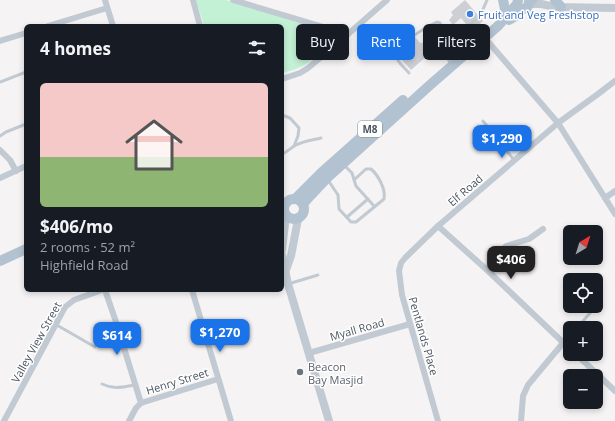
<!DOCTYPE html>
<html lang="en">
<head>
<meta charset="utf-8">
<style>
	:root { --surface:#171b24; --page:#20242c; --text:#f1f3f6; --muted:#9ea1a6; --accent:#1a73e8 }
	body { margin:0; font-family:"Open Sans",sans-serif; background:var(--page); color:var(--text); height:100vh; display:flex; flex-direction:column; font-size:15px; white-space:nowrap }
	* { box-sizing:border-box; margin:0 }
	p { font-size:13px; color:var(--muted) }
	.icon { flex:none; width:22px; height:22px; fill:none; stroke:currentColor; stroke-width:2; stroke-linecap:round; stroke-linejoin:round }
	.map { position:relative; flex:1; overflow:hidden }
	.panel { position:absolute; left:24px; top:24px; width:260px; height:268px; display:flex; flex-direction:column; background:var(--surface); border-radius:6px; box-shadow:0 2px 6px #0003 }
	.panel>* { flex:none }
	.top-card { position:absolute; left:296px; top:24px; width:259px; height:36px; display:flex; gap:8px }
	.needle { width:26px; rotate:38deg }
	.fabs { position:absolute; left:563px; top:225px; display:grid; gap:8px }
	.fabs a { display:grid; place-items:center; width:40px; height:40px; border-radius:6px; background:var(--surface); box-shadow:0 2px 6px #0003; font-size:20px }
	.price { position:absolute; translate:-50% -34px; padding:0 9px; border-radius:8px; background:var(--accent); color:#fff; font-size:13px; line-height:26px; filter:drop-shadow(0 1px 2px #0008) }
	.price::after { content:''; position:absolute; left:50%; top:24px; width:12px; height:9px; margin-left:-6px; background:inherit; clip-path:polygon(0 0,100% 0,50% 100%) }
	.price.active { background:#222; color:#fff }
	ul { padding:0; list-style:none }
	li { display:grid; align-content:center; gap:8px; height:212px; padding:0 16px }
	li span { display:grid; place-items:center; height:124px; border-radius:6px; color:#555 }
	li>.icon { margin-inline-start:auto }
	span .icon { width:72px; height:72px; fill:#fffc; stroke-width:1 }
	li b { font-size:17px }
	h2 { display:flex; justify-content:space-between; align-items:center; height:48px; padding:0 16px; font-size:17px }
	.tag { padding:0 14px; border-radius:6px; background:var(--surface); box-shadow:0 2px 6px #0003; font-size:14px; line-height:36px }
	.tag.active { background:var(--accent); color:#fff }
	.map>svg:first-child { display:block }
</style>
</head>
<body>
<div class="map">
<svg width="615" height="421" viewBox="0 0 615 421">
	<rect width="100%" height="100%" fill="#f5f3f3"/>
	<path fill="#c3f1d5" d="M196,0h30l109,34 1,2c-10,10 -20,23 -33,30 -6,3 -14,5 -21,7v-47h-78z"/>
	<g fill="#cdcfd5">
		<polygon points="465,0 483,21 472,31 461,18 453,25 449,20 453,15 451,12"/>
		<polygon points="415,37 420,43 429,42 435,49 411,70 400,58 407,53 403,48"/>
	</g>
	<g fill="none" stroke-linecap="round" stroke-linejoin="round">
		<g stroke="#c1cad2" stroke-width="3">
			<polyline points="427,28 446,54"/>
			<polyline points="462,54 463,39 466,29 481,14 487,0"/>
			<path d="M409,73c-3,-4 -13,-12 -13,-17 -1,-11 32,-30 41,-34l3,1c5,8 5,20 6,29 1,5 3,9 5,13"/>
			<polyline points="0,82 26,72"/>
			<polyline points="282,115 290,118 299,128 298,136 294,146"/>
			<polyline points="483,121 514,160"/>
			<polyline points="0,136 6,132 26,124"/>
			<path d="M282,154c7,-3 8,-6 14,-9 8,-4 17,-5 25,-7"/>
			<polyline points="344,165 352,173 356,186 374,206"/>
			<path d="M328,180l10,15 1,14 12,13h5l28,-23c2,-10 -6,-24 -13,-30h-5l-12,11"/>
			<polyline points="347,217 368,199"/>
			<polyline points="288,284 318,275"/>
			<polyline points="55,324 95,347"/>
			<polyline points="577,328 597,305"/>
			<polyline points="563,343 570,335"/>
			<path d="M102,384c13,6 20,3 33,1"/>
		</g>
		<g stroke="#c1cad2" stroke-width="6">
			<polyline points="105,0 113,26"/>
			<polyline points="193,0 200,26"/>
			<polyline points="233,0 347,34"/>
			<polyline points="48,26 107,8"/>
			<polyline points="484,37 558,123 615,214"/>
			<polyline points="0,41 26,33"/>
			<polyline points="282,79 300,73 308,68 331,49 387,0"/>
			<polyline points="0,150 10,160 16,171"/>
			<polyline points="0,178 26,166"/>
			<polyline points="605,198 615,191"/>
			<polyline points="438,226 487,270 570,349"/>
			<polyline points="487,270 506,246 529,239 543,229"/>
			<polyline points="105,290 115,319 141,403 136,408 129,421"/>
			<polyline points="192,290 231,421"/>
			<polyline points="309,353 410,324"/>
			<polyline points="576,354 615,391"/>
			<polyline points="141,403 218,379"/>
			<polyline points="4,421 65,307 74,300 102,290"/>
			<polyline points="438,421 402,295 399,271 401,263 405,258 438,226 558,123 598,94 615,81"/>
			<polyline points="521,421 523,396 528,385 563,343"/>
		</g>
		<g stroke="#c1cad2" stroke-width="8">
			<polyline points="529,4 541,4 555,7 615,8"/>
			<polyline points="282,250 286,215"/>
			<polyline points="282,255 288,284 329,421"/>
			<polyline points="286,270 291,256 298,219"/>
		</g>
		<g stroke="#b3c2d1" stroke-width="10">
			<polyline points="555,0 561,7"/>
			<polyline points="503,19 505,9 503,0"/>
			<polyline points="509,20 516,16 522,9 527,8 528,6 529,2 532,0"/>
			<circle cx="294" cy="209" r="10"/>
			<polyline points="295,199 321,173 403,100"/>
			<polyline points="303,204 311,195 327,178 430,85 498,26 517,4 518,0"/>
			<polyline points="0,261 26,249"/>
		</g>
	</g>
	<circle fill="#3f7fe0" stroke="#fff" stroke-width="1.5" cx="470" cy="14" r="4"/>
	<circle fill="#6b7280" stroke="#fff" stroke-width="1.5" cx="300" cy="372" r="4"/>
	<g text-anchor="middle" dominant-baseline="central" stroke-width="3" stroke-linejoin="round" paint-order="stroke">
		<rect fill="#fff" stroke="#808990" stroke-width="1" x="358" y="121" width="24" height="16" rx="3"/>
		<g font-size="10" font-weight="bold" fill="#4a5661">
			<text x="370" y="129">M8</text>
		</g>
		<g font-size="11" fill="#366cbe" stroke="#fff" text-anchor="start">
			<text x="478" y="14">Fruit and Veg Freshstop</text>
		</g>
		<g font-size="11" fill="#4a5661" stroke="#fff">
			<text transform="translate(465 190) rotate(-41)">Elf Road</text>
			<text transform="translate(357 329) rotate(-16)">Myall Road</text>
			<text transform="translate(424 336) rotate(74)">Pentlands Place</text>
			<text transform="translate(36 342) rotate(-61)">Valley View Street</text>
			<text transform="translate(177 381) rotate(-17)">Henry Street</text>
		</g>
		<g font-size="11" fill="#5b616d" stroke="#fff" text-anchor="start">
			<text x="308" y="366">Beacon<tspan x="308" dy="13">Bay Masjid</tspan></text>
		</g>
	</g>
</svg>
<div class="fabs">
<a><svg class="needle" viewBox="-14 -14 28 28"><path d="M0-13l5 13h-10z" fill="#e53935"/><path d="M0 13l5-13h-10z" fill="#9ea1a6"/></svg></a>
<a><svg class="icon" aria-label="locate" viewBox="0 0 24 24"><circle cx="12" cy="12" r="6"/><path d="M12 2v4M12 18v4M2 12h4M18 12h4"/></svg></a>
<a>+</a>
<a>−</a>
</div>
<b class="price" style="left:502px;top:159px">$1,290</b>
<b class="price active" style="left:511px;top:280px">$406</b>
<b class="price" style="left:220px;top:353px">$1,270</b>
<b class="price" style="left:117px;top:356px">$614</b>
<div class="top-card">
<a class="tag">Buy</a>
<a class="tag active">Rent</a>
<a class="tag">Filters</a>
</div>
<section class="panel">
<h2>4 homes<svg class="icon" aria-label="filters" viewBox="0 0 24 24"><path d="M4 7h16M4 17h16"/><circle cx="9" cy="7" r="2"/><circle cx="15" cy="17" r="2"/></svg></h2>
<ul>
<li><span style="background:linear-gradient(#f6c9c9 60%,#8fb573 0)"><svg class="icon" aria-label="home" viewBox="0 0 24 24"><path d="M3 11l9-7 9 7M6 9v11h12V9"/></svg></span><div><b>$406/mo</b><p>2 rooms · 52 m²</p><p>Highfield Road</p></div></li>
</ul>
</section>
</div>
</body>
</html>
